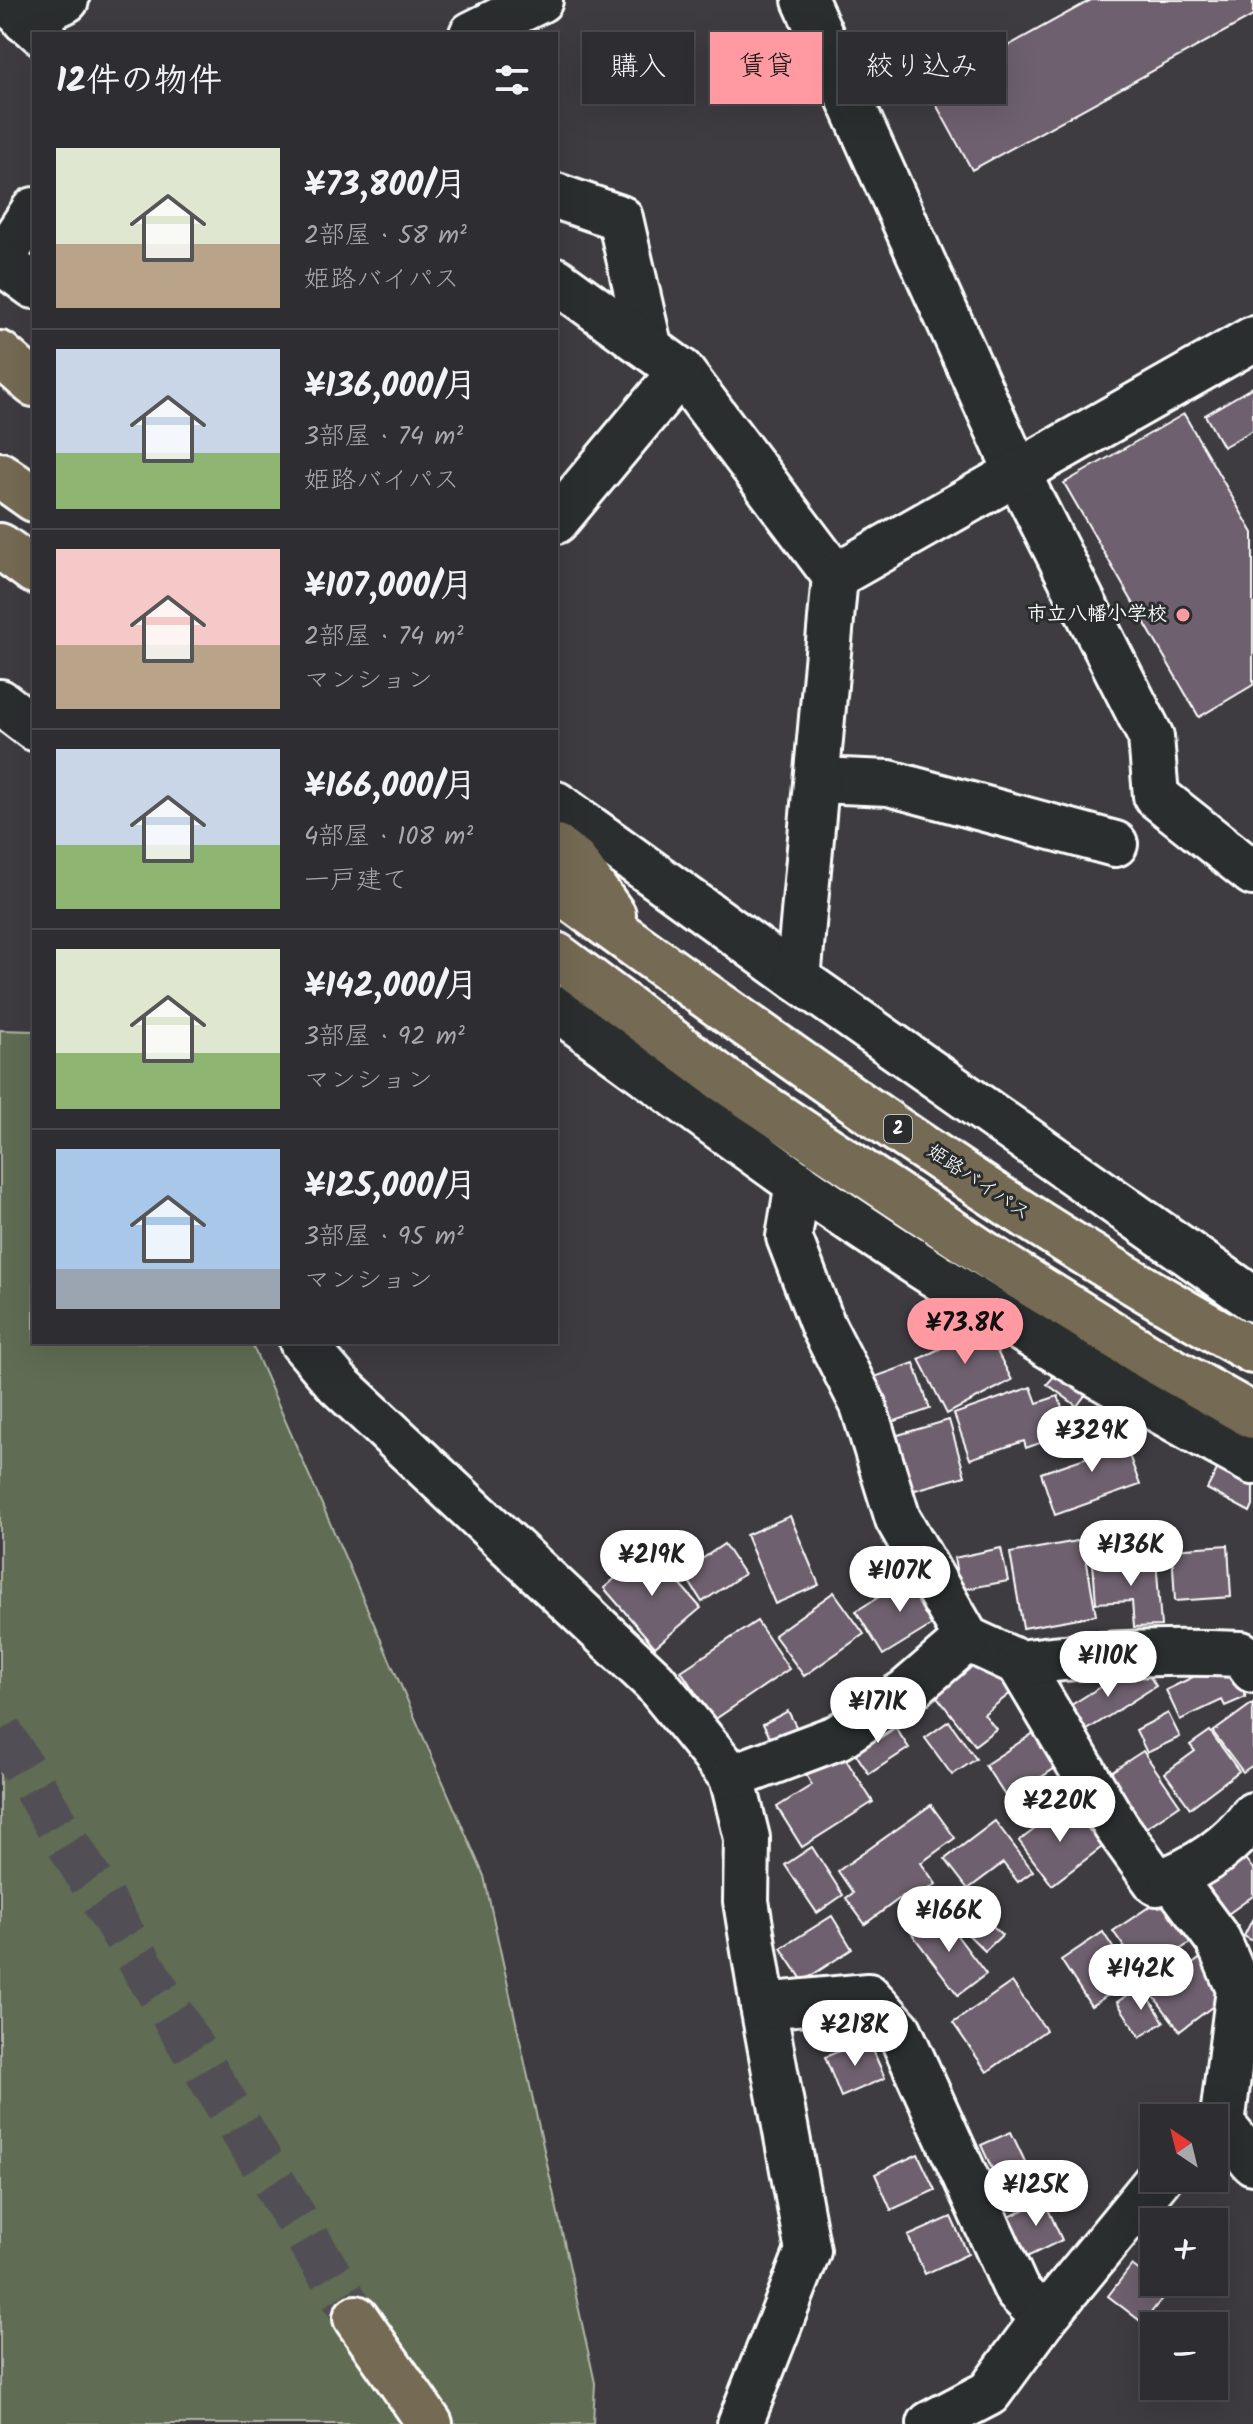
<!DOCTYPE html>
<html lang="ja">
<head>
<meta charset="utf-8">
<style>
	:root { --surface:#2e2d31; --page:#363539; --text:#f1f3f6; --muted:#a7a8ab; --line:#49494d; --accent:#ff9aa2 }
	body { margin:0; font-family:Kalam,"Klee One",sans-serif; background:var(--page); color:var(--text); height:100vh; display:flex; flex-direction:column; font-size:30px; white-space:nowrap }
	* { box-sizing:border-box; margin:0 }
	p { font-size:26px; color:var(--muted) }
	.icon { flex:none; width:44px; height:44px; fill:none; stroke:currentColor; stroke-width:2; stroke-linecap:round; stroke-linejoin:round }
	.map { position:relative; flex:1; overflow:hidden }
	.side { position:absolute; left:32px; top:32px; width:526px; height:1312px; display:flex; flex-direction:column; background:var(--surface); border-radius:0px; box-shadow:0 8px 32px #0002,0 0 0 2px var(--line) }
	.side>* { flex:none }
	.top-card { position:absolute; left:582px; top:32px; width:550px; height:72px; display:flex; gap:16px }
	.needle { width:52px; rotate:325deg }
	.fabs { position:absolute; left:1140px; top:2104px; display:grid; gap:16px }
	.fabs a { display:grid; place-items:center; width:88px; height:88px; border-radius:0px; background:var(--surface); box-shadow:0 8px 32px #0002,0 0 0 2px var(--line); font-size:40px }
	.price { position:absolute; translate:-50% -68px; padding:0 18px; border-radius:28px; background:#fff; color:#222; font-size:26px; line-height:52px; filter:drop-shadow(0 2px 4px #0008) }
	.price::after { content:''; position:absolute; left:50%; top:48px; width:24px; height:18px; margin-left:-12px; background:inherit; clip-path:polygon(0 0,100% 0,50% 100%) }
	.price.active { background:var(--accent); color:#111 }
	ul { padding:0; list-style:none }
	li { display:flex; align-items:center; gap:24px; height:200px; padding:0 24px }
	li+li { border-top:2px solid var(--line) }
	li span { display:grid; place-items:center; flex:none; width:224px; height:160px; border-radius:0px; color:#555 }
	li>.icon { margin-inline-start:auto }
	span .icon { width:96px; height:96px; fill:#fffc; stroke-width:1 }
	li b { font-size:34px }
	h2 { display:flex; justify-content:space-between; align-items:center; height:96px; padding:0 24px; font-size:34px }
	.pill { padding:0 28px; border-radius:0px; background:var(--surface); box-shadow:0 8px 32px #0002,0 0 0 2px var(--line); font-size:28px; line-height:72px }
	.pill.active { background:var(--accent); color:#111 }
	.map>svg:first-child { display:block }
</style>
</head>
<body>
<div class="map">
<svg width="1253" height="2424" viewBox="0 0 1253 2424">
	<rect width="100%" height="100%" fill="#3e3c41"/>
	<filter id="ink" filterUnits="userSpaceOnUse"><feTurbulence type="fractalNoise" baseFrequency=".0125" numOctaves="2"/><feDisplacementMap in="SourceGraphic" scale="16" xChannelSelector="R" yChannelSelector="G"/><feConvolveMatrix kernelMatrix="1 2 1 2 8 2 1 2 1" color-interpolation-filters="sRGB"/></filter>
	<g filter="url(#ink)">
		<polygon fill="#606c53" stroke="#b0b6a9" stroke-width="2" points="0,1030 34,1031 34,1342 251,1342 484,1876 595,2383 593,2424 0,2424"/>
		<g fill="#6e606e" stroke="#fff" stroke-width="2">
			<polygon points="1091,0 1253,0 1253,16 972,170 928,90"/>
			<polygon points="1253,387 1253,430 1223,447 1205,415"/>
			<polygon points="1184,414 1253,533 1253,685 1199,717 1064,483"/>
			<polygon points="978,1315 1012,1380 947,1414 919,1359 943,1347 937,1337"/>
			<polygon points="914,1363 930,1409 881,1426 866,1380"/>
			<polygon points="1057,1373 1086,1394 1077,1406 1047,1384"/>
			<polygon points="1031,1387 1037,1403 1058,1396 1071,1432 1026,1448 1024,1441 970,1459 954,1414"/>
			<polygon points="949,1420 965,1476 897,1495 881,1440"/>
			<polygon points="1119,1428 1140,1485 1055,1515 1041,1473 1088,1457 1082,1441"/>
			<polygon points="1222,1460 1253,1476 1253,1505 1250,1512 1207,1489"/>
			<polygon points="790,1516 819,1585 775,1604 746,1535"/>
			<polygon points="1083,1540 1096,1615 1023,1628 1010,1553"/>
			<polygon points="724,1544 744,1574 702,1602 683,1572"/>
			<polygon points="1228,1545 1231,1597 1175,1601 1172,1549"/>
			<polygon points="1001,1548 1008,1581 960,1590 954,1558"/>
			<polygon points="649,1549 701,1608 655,1647 604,1588"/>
			<polygon points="1156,1558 1161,1626 1134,1627 1132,1601 1096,1603 1093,1563"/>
			<polygon points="918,1573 945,1617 883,1655 856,1611"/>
			<polygon points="834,1592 864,1634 804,1676 774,1635"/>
			<polygon points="757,1621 789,1669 714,1720 681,1671"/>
			<polygon points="980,1651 1012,1692 984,1714 996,1729 975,1745 931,1689"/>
			<polygon points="1228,1660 1246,1697 1225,1706 1222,1700 1180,1720 1166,1690"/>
			<polygon points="1140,1662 1156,1686 1076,1737 1060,1712"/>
			<polygon points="861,1687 871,1703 849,1718 838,1702"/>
			<polygon points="1253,1703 1253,1765 1243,1772 1213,1732"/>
			<polygon points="788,1711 800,1734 775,1747 763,1724"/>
			<polygon points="1168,1713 1180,1737 1147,1753 1136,1730"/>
			<polygon points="887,1715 909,1748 869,1774 848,1742"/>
			<polygon points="949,1721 976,1759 952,1775 925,1738"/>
			<polygon points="1043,1727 1066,1761 1040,1778 1050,1793 1017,1814 985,1765"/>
			<polygon points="1210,1731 1239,1771 1190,1808 1165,1773 1195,1751 1190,1745"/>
			<polygon points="836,1744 873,1802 802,1847 777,1807 812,1785 801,1766"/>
			<polygon points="1143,1751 1180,1805 1137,1834 1100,1779"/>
			<polygon points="1069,1803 1102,1847 1052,1885 1019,1841"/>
			<polygon points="931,1805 955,1838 921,1863 936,1884 908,1904 903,1896 865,1924 846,1898 853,1893 838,1871"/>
			<polygon points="995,1821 1033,1871 1018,1882 1003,1863 968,1889 945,1859"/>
			<polygon points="812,1847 843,1895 817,1913 785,1865"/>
			<polygon points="1239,1851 1253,1869 1253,1896 1218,1921 1192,1886"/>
			<polygon points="962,1895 1002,1935 985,1951 945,1912"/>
			<polygon points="1164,1897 1193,1941 1143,1974 1113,1931"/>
			<polygon points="940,1913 986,1974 958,1995 912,1934"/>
			<polygon points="832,1916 852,1949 803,1981 781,1948"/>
			<polygon points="1253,1918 1253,1941 1244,1936"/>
			<polygon points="1103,1932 1133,1979 1091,2006 1061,1960"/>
			<polygon points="1202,1957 1229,1994 1180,2031 1152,1994"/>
			<polygon points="1012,1982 1046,2030 987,2072 953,2023"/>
			<polygon points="1142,1986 1164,2022 1140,2037 1117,2002"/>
			<polygon points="868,2039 885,2078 841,2097 825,2057"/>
			<polygon points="1011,2132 1029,2170 999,2184 981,2145"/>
			<polygon points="918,2154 935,2190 891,2210 875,2174"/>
			<polygon points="1044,2200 1062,2240 1027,2257 1009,2217"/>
			<polygon points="951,2217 968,2254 925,2274 908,2236"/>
			<polygon points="1132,2265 1167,2292 1143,2323 1108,2296"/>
		</g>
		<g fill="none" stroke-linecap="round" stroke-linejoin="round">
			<polyline stroke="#515054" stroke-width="44" stroke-dasharray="44 22" stroke-linecap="butt" points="0,1731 356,2318"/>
			<g stroke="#fff" stroke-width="50">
				<g id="minor">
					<polyline points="5,0 43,34"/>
					<polyline points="805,0 1018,474 1151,737 1156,796 1253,873"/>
					<polyline points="25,20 66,0"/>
					<polyline points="472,34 540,0"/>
					<polyline points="556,196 620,218 649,345"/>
					<polyline points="0,261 34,210"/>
					<polyline points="0,261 34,286"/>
					<polyline points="556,280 681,371 835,576"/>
					<polyline points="556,521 681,371"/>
					<polyline points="0,702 34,728"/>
					<polyline points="817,780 889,783 1115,844"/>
					<polyline points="556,804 798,979 1253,1299"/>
					<polyline points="798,979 835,576 1253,339"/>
					<path d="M556,1008c80,58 160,118 241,175 146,101 299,195 456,279"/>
					<path d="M798,1183l-9,54 34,89 40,79 35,114 69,120 52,24 97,163 41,57c37,-13 72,-35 96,-68"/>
					<polyline points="302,1342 338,1384 654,1681 732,1777 747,1838 746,1901 763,2006 808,2251 740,2424"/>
					<path d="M1019,1663c74,-10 147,-12 222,-9l12,16"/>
					<polyline points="732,1777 838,1737 907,1691 967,1639"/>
					<polyline points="1172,1878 1218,1940 1239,1989 1222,2125 1214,2131"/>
					<polyline points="763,2006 868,1996 899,2030 1017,2291 1044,2318"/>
					<polyline points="1222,2125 1253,2162"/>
					<polyline points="930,2424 989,2393 1044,2318 1159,2178"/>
				</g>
			</g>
			<g stroke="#fff" stroke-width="50">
				<polyline id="major" points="356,2318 430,2424"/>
			</g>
			<g stroke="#fff" stroke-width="50">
				<g id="highway">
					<polyline points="0,354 34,384"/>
					<polyline points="0,475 34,499"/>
					<polyline points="0,546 34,571"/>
					<polyline points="556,847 575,862 613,915"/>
					<path d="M556,888c226,163 453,329 697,463"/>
					<polyline points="556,955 724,1080 1003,1266 1152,1359 1253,1416"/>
				</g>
			</g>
			<use href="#minor" stroke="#2a2d2e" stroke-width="44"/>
			<use href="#major" stroke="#746b52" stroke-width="44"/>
			<use href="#highway" stroke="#746b52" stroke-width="44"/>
		</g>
	</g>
	<circle fill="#ff9aa2" stroke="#2a2d2e" stroke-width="3" cx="1183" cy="615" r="8"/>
	<g text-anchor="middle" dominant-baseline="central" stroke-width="6" stroke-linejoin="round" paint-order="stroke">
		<rect fill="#2a2d2e" stroke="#bfc0c0" stroke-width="2" x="884" y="1115" width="28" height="28" rx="6"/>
		<g font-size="18" font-weight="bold" fill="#fff">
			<text x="898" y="1129">2</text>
		</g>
		<g font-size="20" font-weight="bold" fill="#fff" stroke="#2a2d2e" text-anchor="end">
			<text x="1167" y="615">市立八幡小学校</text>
		</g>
		<g font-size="20" fill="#fff" stroke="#2a2d2e">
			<text transform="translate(978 1183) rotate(34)">姫路バイパス</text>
		</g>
	</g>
</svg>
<div class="fabs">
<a><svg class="needle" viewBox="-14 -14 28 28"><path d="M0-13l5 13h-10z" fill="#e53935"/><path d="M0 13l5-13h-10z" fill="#a7a8ab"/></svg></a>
<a>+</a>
<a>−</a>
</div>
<b class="price active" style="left:965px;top:1366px">¥73.8K</b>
<b class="price" style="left:1092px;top:1474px">¥329K</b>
<b class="price" style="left:1131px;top:1588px">¥136K</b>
<b class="price" style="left:652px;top:1598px">¥219K</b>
<b class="price" style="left:900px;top:1614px">¥107K</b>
<b class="price" style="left:1108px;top:1699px">¥110K</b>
<b class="price" style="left:878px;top:1745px">¥171K</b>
<b class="price" style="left:1060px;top:1844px">¥220K</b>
<b class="price" style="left:949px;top:1954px">¥166K</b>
<b class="price" style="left:1141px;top:2012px">¥142K</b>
<b class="price" style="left:855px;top:2068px">¥218K</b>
<b class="price" style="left:1036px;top:2228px">¥125K</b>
<div class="top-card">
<a class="pill">購入</a>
<a class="pill active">賃貸</a>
<a class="pill">絞り込み</a>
</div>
<section class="side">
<h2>12件の物件<svg class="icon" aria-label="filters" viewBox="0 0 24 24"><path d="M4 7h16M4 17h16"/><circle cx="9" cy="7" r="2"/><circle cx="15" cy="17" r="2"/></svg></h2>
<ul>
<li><span style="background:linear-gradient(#dfe7d0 60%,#b9a48a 0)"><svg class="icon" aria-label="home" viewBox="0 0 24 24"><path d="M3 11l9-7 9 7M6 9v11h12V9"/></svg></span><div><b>¥73,800/月</b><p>2部屋 · 58 m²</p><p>姫路バイパス</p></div></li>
<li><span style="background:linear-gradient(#c9d6e8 65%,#8fb573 0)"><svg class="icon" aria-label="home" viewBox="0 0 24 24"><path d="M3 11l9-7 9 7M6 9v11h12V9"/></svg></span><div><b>¥136,000/月</b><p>3部屋 · 74 m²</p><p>姫路バイパス</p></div></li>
<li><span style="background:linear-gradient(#f6c9c9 60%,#b9a48a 0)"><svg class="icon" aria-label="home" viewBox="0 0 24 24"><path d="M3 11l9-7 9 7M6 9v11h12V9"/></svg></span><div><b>¥107,000/月</b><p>2部屋 · 74 m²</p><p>マンション</p></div></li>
<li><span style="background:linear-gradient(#c9d6e8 60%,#8fb573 0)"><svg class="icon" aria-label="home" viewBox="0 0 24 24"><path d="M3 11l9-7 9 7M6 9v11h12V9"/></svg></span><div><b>¥166,000/月</b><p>4部屋 · 108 m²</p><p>一戸建て</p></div></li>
<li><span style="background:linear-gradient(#dfe7d0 65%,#8fb573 0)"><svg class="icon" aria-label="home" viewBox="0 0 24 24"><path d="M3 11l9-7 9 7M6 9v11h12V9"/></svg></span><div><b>¥142,000/月</b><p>3部屋 · 92 m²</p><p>マンション</p></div></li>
<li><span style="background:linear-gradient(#a9c7e8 75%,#9aa5b1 0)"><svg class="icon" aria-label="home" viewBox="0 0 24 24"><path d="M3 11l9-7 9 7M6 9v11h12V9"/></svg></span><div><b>¥125,000/月</b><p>3部屋 · 95 m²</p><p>マンション</p></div></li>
</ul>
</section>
</div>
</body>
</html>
